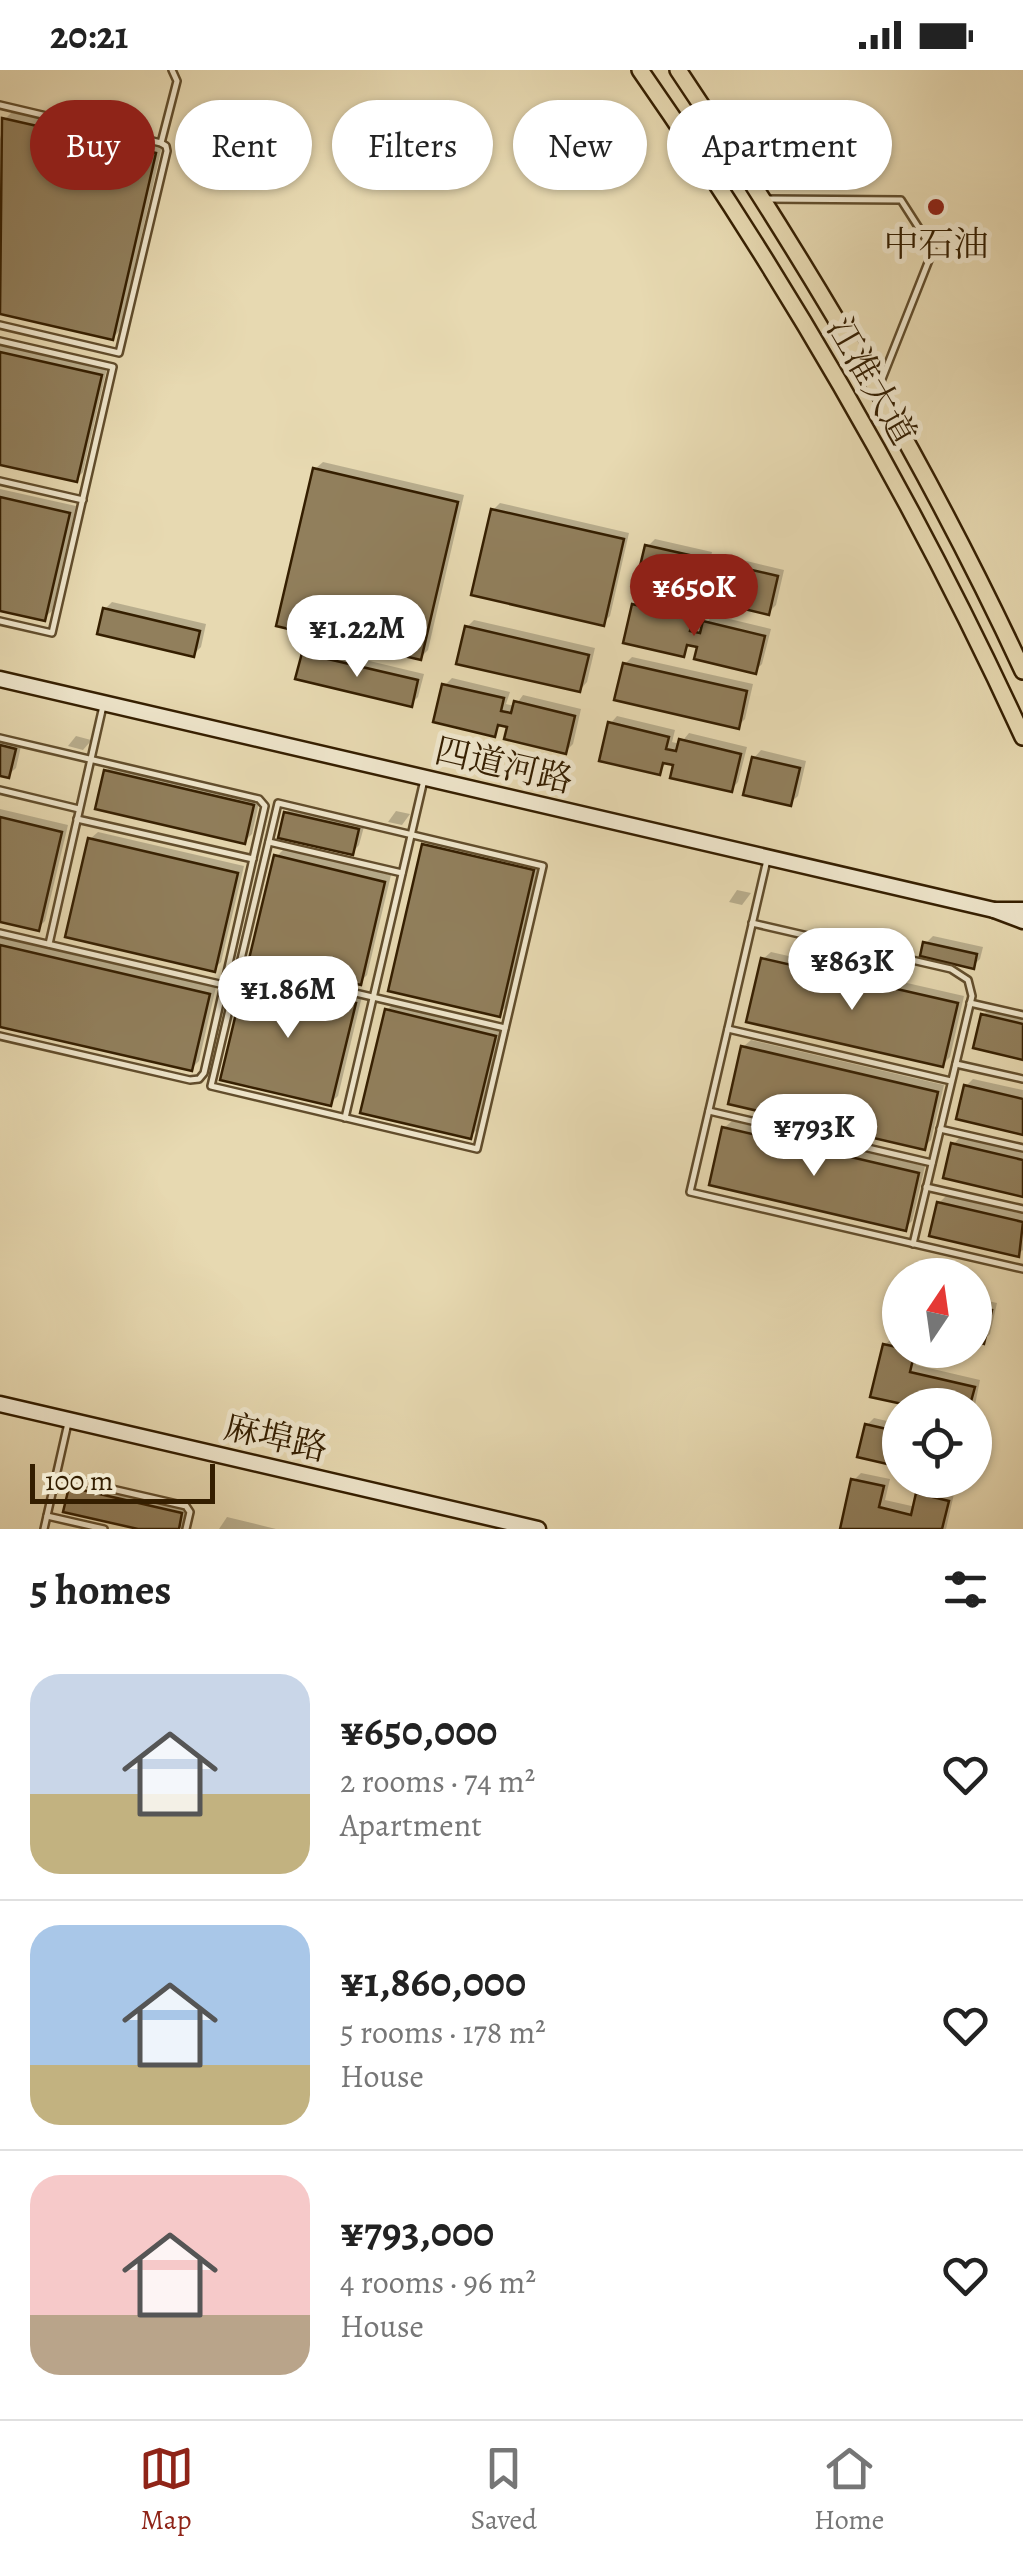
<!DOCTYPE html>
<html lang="en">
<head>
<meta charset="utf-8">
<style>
	:root { --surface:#fff; --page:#f2f2f2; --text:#222; --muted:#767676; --line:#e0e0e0; --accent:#8f2418 }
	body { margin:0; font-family:Alegreya,"Noto Serif SC",serif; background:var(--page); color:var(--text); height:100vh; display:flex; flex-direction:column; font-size:38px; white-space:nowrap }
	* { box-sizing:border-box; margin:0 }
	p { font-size:32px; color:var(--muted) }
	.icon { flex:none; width:55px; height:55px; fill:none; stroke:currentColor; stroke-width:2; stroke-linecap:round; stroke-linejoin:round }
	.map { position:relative; height:1459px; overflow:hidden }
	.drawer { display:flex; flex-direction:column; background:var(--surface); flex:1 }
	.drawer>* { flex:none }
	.guide { position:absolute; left:30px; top:30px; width:965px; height:90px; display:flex; gap:20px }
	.needle { width:65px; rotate:13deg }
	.tools { position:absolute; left:882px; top:1188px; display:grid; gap:20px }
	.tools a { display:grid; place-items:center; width:110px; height:110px; border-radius:50%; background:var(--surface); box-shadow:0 2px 8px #0004; font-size:50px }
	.scale { position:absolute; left:30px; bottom:25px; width:185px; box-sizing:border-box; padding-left:10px; border:5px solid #341e00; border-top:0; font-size:28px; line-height:35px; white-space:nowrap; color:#341e00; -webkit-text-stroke:8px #efe6cc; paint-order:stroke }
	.price { position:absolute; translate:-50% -85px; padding:0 22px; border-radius:35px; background:#fff; color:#222; font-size:32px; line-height:65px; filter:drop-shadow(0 2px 5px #0008) }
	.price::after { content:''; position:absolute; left:50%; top:60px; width:30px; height:22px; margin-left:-15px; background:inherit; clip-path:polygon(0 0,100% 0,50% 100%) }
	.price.selected { background:var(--accent); color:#fff }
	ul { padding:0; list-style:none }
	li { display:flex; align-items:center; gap:30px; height:250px; padding:0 30px }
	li+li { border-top:2px solid var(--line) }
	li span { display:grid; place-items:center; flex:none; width:280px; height:200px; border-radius:30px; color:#555 }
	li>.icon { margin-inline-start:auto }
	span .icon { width:120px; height:120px; fill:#fffc; stroke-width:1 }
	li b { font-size:42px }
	h2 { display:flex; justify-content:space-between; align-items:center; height:120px; padding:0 30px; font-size:42px }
	.pill { padding:0 35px; border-radius:45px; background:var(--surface); box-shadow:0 2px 8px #0004; font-size:35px; line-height:90px }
	.pill.selected { background:var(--accent); color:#fff }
	.status { display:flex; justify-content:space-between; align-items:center; height:70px; padding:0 50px; background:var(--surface); direction:ltr }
	.status svg { height:28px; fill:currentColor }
	.tab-bar { display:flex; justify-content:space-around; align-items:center; height:140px; border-top:2px solid var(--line); background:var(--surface); font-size:28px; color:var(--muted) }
	.tab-bar a { display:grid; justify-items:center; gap:5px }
	.tab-bar .selected { color:var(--accent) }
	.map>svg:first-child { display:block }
</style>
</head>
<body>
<div class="status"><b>20:21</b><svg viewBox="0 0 49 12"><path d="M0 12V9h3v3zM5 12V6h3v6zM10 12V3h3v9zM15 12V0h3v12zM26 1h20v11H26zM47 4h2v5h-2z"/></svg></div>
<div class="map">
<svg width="1023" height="1459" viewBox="0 0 1023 1459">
	<rect width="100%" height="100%" fill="#e7d9b1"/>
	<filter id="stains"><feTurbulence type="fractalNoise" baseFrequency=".002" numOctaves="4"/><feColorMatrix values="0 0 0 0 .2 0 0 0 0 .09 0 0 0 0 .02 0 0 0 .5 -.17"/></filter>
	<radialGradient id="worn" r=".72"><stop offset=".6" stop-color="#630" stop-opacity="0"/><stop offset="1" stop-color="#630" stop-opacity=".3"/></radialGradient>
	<g fill="#0003">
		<polygon points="12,42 162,76 120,260 113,268 0,241 0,69 5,49"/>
		<polygon points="0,273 107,298 83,402 76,410 0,392"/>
		<polygon points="323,392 464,425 428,580 421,587 315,399"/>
		<polygon points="0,419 76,436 52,541 44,548 0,538"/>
		<polygon points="500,433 629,463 610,546 603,553 493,440"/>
		<polygon points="655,469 712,482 709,494 718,497 726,486 784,500 776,535 769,542 705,514 697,525 648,476"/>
		<polygon points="641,528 699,542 696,554 704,556 713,545 771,559 762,594 755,601 691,573 683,584 634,535"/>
		<polygon points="112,532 206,554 201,577 194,584 105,539"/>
		<polygon points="474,550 595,578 587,612 580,620 467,557"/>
		<polygon points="311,577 424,604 418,627 411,634 304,584"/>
		<polygon points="632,587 753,614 745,649 738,656 625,594"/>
		<polygon points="452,608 510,622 506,634 515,636 523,625 581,639 573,674 566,681 502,653 494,664 445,615"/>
		<polygon points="617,646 675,660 672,672 680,674 689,663 747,677 738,712 731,720 667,692 659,702 610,654"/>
		<polygon points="76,666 91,670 90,672 83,680 68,676"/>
		<polygon points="0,667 22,672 16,698 8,705 0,703"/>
		<polygon points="761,680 806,691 798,726 790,733 754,688"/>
		<polygon points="114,694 260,728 252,764 244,772 106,701"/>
		<polygon points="293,736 365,753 359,775 352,783 286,743"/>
		<polygon points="0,739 68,755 45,851 38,858 0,849"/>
		<polygon points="396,741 410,744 402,755 388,752"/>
		<polygon points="98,762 244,796 221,892 214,899 90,769"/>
		<polygon points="432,768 540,793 506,937 499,944 425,775"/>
		<polygon points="284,779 391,805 367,905 360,912 276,787"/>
		<polygon points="737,820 751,823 742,835 729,832"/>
		<polygon points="933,866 983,877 980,889 973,896 926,873"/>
		<polygon points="0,867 216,917 199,991 192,998 0,954"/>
		<polygon points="771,882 964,926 950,987 942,995 763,889"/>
		<polygon points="254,900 362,926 338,1026 330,1033 247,908"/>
		<polygon points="394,933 502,959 478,1059 471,1066 387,940"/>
		<polygon points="990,938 1023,946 1023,987 983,945"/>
		<polygon points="751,970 944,1015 931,1070 924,1077 743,977"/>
		<polygon points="973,1009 1023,1020 1023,1062 966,1016"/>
		<polygon points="732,1051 925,1096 912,1151 905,1158 724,1058"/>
		<polygon points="960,1067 1023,1082 1023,1124 953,1075"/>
		<polygon points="946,1126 1023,1144 1023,1180 1018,1184 939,1133"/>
		<polygon points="975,1228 997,1233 990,1264 983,1271 975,1269"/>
		<polygon points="892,1268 900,1269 900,1280 920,1280 916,1295 980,1310 975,1335 918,1335 885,1275"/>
		<polygon points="874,1348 900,1354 900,1394 867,1355"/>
		<polygon points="861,1403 890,1409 885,1430 916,1437 919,1424 926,1417 954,1424 946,1459 842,1459 854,1410"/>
		<polygon points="78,1411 188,1436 183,1458 149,1459 71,1418"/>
		<polygon points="227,1447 276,1459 219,1459"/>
	</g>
	<g fill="#917f5c" stroke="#341e00" stroke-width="2.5">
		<polygon points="2,48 156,83 113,270 0,244"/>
		<polygon points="0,282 102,305 77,412 0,395"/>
		<polygon points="313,398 458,432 421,590 276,556"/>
		<polygon points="0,427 70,443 45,551 0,541"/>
		<polygon points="491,439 624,469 604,556 471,525"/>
		<polygon points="645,475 707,489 704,501 714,504 717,492 778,506 769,545 707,530 710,518 701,516 698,528 636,513"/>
		<polygon points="632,534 693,549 690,561 700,563 703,551 765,566 756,604 694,589 697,577 687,575 684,587 623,573"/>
		<polygon points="103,538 200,561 194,587 97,564"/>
		<polygon points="465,556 589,585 580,622 456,594"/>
		<polygon points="302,583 418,610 412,637 295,609"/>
		<polygon points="623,593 747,621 739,659 614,630"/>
		<polygon points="442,614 504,628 501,641 511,643 514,631 575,646 566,684 504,669 507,657 498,655 495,667 433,652"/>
		<polygon points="608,652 669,667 666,679 676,681 679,669 741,684 732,722 670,708 673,695 663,693 660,705 599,691"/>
		<polygon points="0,675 16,679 9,708 0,706"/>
		<polygon points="752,687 800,698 791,736 743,725"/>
		<polygon points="104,700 254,735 245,774 95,739"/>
		<polygon points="284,742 359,759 353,785 278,768"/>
		<polygon points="0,747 62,762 39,861 0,852"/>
		<polygon points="88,768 238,803 215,902 65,867"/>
		<polygon points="422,774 534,800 500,947 388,921"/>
		<polygon points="274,785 385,812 361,915 249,889"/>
		<polygon points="923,872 977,884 974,899 920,886"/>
		<polygon points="0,875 210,924 192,1001 0,957"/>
		<polygon points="761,888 958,933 943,997 746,952"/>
		<polygon points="245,906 356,933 331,1036 220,1010"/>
		<polygon points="385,939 496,966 471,1069 360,1043"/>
		<polygon points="981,944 1023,954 1023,990 973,978"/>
		<polygon points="741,976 938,1022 925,1080 728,1034"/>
		<polygon points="964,1015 1023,1029 1023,1065 956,1049"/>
		<polygon points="722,1057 919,1103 906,1161 709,1115"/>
		<polygon points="951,1073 1023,1090 1023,1127 943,1108"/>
		<polygon points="937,1132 1023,1152 1019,1187 929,1166"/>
		<polygon points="895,1218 900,1219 900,1254 887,1251"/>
		<polygon points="975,1237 992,1240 984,1274 975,1271"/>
		<polygon points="883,1274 915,1281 910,1302 975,1317 970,1335 907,1335 870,1327"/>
		<polygon points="865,1354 900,1362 900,1397 857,1387"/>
		<polygon points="851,1409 884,1416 879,1437 911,1445 916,1423 949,1431 942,1459 840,1459"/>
		<polygon points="69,1417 182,1443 179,1459 138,1459 63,1442"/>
	</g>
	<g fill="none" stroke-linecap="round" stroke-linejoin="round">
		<g stroke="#614d2c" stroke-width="10">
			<g id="lane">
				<polyline points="0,35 161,73 166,76 167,81 119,283 0,255"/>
				<polyline points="161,73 177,11 172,0"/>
				<polyline points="766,129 901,130 933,180 880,314"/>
				<polyline points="0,271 113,297 52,563 0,551"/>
				<polyline points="0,411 83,430"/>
				<polyline points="0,668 259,729 265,736 204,1003 199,1009 190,1010 0,966"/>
				<polyline points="0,720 79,739"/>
				<polygon points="278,733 543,796 477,1079 211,1016"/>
				<polyline points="77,749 253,789"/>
				<polyline points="269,772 402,803"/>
				<polyline points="767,790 690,1122 1023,1199"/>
				<polyline points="752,853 951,899 968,910 972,926 913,1174"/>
				<polyline points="0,863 224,915"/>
				<polyline points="49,874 103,636"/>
				<polyline points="240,896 505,958"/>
				<polyline points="970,933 1023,945"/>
				<polyline points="728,959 951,1011"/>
				<polyline points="956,994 1023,1009"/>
				<polyline points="709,1041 932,1093"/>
				<polyline points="345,1048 424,710"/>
				<polyline points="940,1059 1023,1078"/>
				<polyline points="926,1117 1023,1139"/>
				<polyline points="56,1406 186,1436 190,1442 186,1459"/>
				<polyline points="47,1446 104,1459"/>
				<polyline points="44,1459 68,1353"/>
			</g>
		</g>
		<g stroke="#341e00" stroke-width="19">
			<g id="secondary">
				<polyline points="0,609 994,840"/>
				<polyline points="1023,840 994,840 1023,851"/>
				<polyline points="0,1334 538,1459"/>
			</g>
		</g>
		<g stroke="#341e00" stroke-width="20">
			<g id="primary">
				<path d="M640,0c147,211 276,434 383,667"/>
				<path d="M678,0c129,192 248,392 345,601"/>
			</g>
		</g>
		<use href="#lane" stroke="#efe6cc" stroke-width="5"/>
		<use href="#secondary" stroke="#efe6cc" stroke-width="14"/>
		<use href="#primary" stroke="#e7d9b1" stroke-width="15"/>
	</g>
	<circle fill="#8f2418" stroke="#efe6cc" stroke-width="4" cx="936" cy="137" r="10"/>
	<g text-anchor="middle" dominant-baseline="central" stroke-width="10" stroke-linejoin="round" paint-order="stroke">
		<g font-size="35" fill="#341e00" stroke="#efe6cc">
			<text x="936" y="174">中石油</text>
		</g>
		<g font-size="35" fill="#341e00" stroke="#efe6cc">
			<text transform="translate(872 311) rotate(60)">江淮大道</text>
			<text transform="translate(504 695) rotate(13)">四道河路</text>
			<text transform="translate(276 1367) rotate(13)">麻埠路</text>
		</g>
	</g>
	<rect width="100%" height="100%" filter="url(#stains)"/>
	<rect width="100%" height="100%" fill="url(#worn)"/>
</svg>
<div class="tools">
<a><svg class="needle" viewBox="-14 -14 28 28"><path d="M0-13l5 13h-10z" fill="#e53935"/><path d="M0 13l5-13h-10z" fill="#767676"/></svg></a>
<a><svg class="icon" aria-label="locate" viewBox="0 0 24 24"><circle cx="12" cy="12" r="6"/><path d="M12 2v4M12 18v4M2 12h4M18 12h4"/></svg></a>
</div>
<div class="scale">100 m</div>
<b class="price selected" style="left:694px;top:569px">¥650K</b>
<b class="price" style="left:357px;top:610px">¥1.22M</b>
<b class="price" style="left:852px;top:943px">¥863K</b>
<b class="price" style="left:288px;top:971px">¥1.86M</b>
<b class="price" style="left:814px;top:1109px">¥793K</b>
<div class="guide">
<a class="pill selected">Buy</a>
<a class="pill">Rent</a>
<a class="pill">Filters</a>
<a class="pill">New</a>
<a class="pill">Apartment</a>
</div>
</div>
<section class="drawer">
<h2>5 homes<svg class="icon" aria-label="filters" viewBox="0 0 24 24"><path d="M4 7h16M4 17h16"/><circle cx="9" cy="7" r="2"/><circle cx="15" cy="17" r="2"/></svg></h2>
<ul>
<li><span style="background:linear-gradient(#c9d6e8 60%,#c2b280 0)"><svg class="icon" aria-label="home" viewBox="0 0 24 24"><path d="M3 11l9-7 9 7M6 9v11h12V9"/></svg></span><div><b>¥650,000</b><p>2 rooms · 74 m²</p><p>Apartment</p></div><svg class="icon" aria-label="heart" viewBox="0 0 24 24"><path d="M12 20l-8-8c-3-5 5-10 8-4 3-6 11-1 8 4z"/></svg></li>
<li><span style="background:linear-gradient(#a9c7e8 70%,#c2b280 0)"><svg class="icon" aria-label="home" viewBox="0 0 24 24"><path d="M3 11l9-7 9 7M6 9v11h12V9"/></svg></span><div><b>¥1,860,000</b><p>5 rooms · 178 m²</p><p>House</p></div><svg class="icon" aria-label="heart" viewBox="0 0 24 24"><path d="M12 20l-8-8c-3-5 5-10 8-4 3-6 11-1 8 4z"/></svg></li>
<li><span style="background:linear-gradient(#f6c9c9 70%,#b9a48a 0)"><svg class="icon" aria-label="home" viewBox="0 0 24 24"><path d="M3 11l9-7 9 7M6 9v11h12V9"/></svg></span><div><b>¥793,000</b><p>4 rooms · 96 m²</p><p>House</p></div><svg class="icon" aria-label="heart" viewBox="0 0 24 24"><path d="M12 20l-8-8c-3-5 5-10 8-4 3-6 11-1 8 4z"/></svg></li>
</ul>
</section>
<nav class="tab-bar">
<a class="selected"><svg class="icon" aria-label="map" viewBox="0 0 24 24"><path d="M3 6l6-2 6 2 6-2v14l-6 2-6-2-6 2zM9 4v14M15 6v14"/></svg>Map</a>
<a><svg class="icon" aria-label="saved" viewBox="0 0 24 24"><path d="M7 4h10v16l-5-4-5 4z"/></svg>Saved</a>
<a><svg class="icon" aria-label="home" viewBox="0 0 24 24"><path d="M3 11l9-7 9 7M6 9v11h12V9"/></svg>Home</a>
</nav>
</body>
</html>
